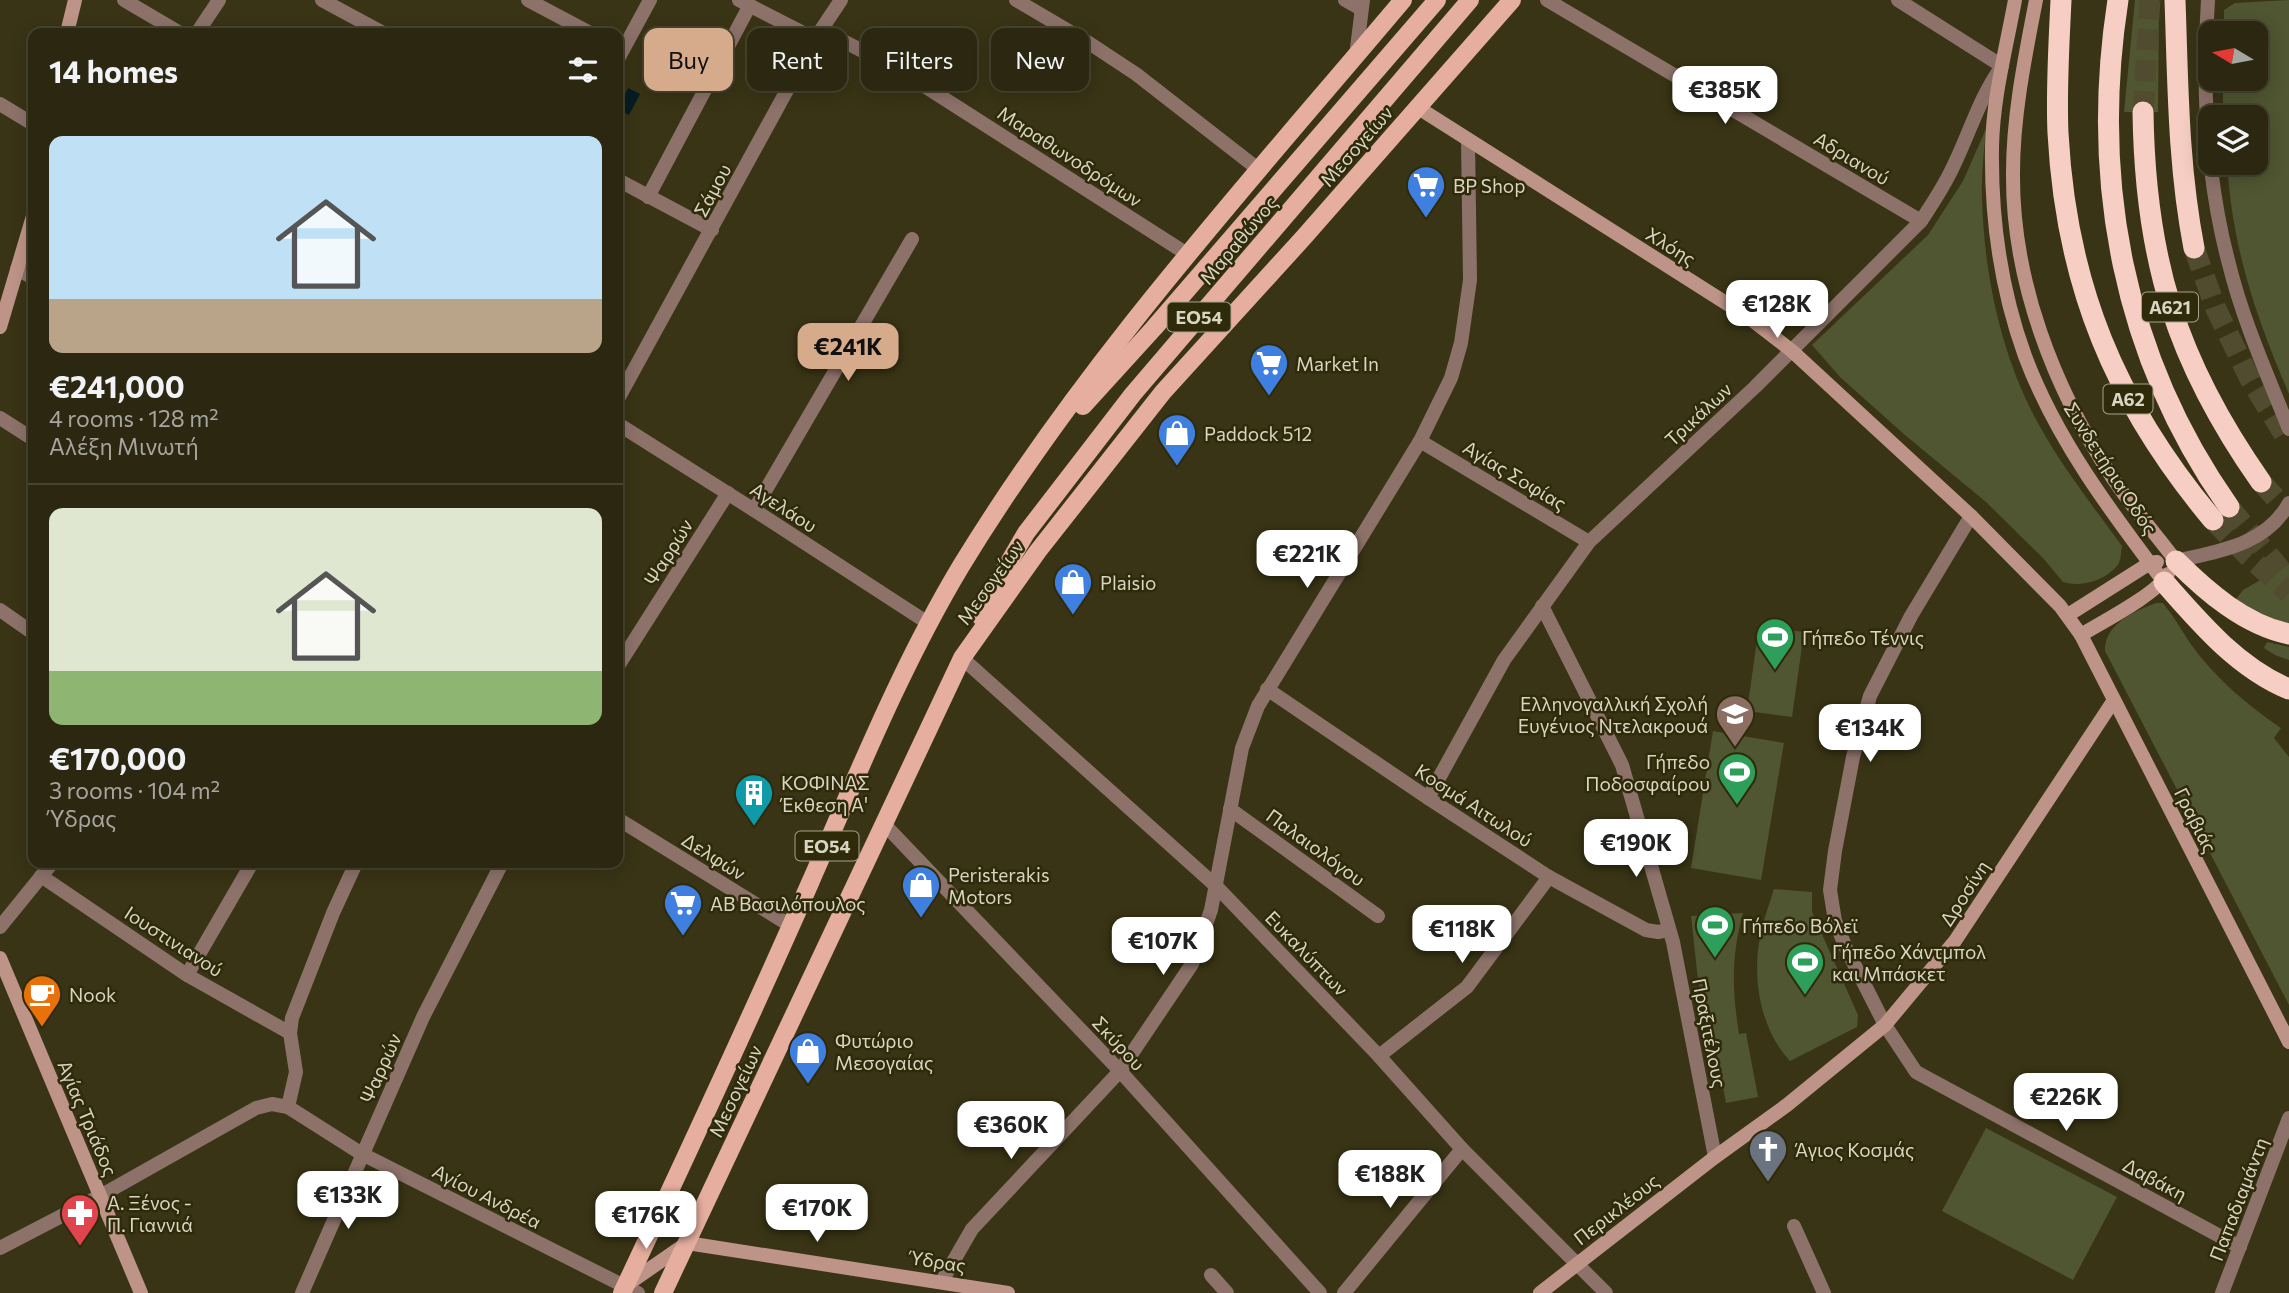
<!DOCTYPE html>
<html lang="en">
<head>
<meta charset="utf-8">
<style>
	:root { --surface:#2b2710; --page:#332f19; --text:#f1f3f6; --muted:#a6a59f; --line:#474430; --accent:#d6ab8b }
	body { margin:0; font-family:Commissioner,sans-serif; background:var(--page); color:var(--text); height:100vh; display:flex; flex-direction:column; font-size:26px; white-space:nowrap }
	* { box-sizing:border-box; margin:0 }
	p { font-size:23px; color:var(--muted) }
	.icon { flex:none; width:38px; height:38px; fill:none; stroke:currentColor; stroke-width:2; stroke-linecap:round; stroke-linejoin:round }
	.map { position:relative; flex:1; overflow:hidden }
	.panel { position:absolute; left:28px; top:28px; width:595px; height:840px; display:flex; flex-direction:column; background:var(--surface); border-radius:14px; box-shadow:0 4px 18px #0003,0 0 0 2px var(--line) }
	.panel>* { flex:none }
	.top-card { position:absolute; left:644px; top:28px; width:665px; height:63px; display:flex; gap:14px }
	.needle { width:46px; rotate:280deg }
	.controls { position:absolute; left:2198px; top:21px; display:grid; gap:14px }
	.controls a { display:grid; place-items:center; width:70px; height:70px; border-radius:14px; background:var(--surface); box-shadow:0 4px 18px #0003,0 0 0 2px var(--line); font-size:35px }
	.price { position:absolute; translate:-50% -60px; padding:0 16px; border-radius:14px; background:#fff; color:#222; font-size:23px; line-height:46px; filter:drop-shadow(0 2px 4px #0008) }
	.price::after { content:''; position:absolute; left:50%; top:42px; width:21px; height:16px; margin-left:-10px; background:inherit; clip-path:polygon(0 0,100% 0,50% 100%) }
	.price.current { background:var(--accent); color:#111 }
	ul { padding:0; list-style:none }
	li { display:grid; align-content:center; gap:14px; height:371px; padding:0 21px }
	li+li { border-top:2px solid var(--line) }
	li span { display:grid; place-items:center; height:217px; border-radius:14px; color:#555 }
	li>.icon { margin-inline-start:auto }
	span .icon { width:126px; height:126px; fill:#fffc; stroke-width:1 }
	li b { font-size:30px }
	h2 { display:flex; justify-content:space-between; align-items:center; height:84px; padding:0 21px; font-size:30px }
	.chip { padding:0 24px; border-radius:14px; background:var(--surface); box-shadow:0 4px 18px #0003,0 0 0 2px var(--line); font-size:24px; line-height:63px }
	.chip.current { background:var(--accent); color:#111 }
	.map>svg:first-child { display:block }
</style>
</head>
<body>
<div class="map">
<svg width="2289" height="1293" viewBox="0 0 2289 1293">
	<rect width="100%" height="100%" fill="#393415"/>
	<g fill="#505631">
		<polygon points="2135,0 2159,0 2158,112 2124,112"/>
		<path d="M2289,0v394c-34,-80 -56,-143 -62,-231h29v-46h-33v-38h33v-46h-32v-23l11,-7z"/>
		<path d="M1986,129c-2,23 -5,46 -4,69 2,76 19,158 56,225 24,44 55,83 84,123 -1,6 -1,12 -3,17 -11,17 -38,25 -56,19l-20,-24 -57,-56 -81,-67 -65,-58 -28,-32 116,-110 35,-54z"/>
		<polygon points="2289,564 2289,641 2234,602 2243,590"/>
		<path d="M2156,603h7l3,4c9,11 16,24 24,36 24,34 57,62 91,85l-7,10 15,19v248l-184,-354c-1,-27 30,-40 51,-48z"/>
		<polygon points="1759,626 1804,632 1792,717 1747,711"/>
		<polygon points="2267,642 2289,647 2289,660 2275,655 2264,648"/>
		<polygon points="1713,731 1784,743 1761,880 1691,868"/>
		<path d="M1774,889l38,3v20l46,103 -1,12 -67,34c-30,-32 -38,-83 -30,-124 3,-16 9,-32 14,-48z"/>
		<path d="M1743,913c-12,45 -11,76 -4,121l7,-1 12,64 -32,6 -12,-64 -5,-1 -11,-58 -7,-64z"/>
		<polygon points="1986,1128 2117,1197 2073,1280 1942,1211"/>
	</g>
	<polygon fill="#051d24" points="628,88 640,94 629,115 618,109"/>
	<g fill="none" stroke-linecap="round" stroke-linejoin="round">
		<g stroke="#514c2f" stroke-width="21" stroke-dasharray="21 10" stroke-linecap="butt">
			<polyline points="2143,112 2150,0"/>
			<polyline points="2194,248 2216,309 2251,381 2289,442"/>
			<polyline points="2261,482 2289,513"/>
			<polyline points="2229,507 2281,570"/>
			<polyline points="2213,520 2249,557 2289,593"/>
		</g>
		<g stroke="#8d726a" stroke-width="14">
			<polyline points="124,0 180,33"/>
			<polyline points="322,0 383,33"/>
			<polyline points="528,0 590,33"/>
			<polyline points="739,0 815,39"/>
			<polyline points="1016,0 1089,43 1136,74 1258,169"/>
			<polyline points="1345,0 1361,9"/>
			<polyline points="1547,0 1921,221"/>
			<path d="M2208,0c-6,88 -2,178 21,264 14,57 38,110 60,165"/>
			<polyline points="822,30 901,71 1187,254"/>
			<polyline points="197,33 219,0"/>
			<polyline points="1356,56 1363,0"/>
			<polyline points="618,59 650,0"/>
			<polyline points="0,104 33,124"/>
			<polyline points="618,180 712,230"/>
			<polyline points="648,197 750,5"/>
			<polyline points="17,269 33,278"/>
			<polyline points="618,399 815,39 841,0"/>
			<polyline points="0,418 33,439"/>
			<polyline points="618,424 754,510 928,623"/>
			<polyline points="1420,441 1589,542"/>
			<polyline points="754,510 912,239"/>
			<polyline points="1971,516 1911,616 1870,696 1853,757 1835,851 1830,890 1835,921 1846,948 1885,1025 1916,1072 2240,1247"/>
			<path d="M2176,561c43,-10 90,-16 113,-58"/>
			<polyline points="1542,606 1622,765 1673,942 1715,1157"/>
			<polyline points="0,610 33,633"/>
			<polyline points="962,658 1216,886 1379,1056 1462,1149 1606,1293"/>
			<polyline points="618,666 728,493"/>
			<polyline points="1267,689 1428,798 1549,877 1646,930 1658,932 1669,930"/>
			<path d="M1428,798l76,-138 85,-118 166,-155 166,-166c11,-17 22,-33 31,-52 17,-34 27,-71 50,-103l-104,-66"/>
			<polyline points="1230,809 1378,916"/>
			<polyline points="618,819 791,926"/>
			<polyline points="884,824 1120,1071 1320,1293"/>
			<polyline points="41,876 187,975 290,1033"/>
			<polyline points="0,927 52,863"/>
			<polyline points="187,975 252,863"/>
			<polyline points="1379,1056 1467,987 1549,877"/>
			<polyline points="288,1107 296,1072 290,1033 292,1018 333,913 356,863"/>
			<polyline points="1794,1226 1824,1293"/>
			<polyline points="0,1248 100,1196 256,1108 272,1104 288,1107 362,1154 638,1293"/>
			<polyline points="1211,1275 1227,1293"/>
			<polyline points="942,1281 972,1229 1120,1071 1192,964 1211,910 1242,748 1258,706 1420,441 1451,378 1461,343 1470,280 1468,140"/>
			<polyline points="302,1293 423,1017 502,863"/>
			<polyline points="1344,1293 1462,1149"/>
			<polyline points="2222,1293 2289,1118"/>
		</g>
		<g stroke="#bf9488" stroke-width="14">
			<path d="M2015,0c-9,49 -22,97 -23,147 -1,70 9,143 33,209 31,83 86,156 139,226"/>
			<path d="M2036,0c-11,57 -23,115 -23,173 -1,108 41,215 99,304 19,29 43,56 64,84"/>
			<polyline points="67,33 75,0"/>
			<polyline points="1417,107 1748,317 1792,351 1971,516 2060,606 2081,635 2289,1042"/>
			<polyline points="0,327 33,216"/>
			<polyline points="2068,615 2150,563 2157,562"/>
			<path d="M2081,635c21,-13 76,-41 87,-61"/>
			<polyline points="0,958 141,1293"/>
			<polyline points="625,1286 687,1243 1008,1293"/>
			<polyline points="1540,1293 1715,1157 1787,1105 1885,1025 1955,941 2114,700"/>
		</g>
		<g stroke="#e6ae9f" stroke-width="18">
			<polyline points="1083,406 1154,328 1437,0"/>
			<polyline points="981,617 1001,576 1026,533 1133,394 1470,0"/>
			<path d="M622,1293c64,-136 127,-272 188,-410 47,-107 91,-217 151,-317 125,-205 288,-383 442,-566"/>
			<polyline points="663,1293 962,658 1038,551 1163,392 1304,237 1512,0"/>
		</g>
		<g stroke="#f7cec3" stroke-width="21">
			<path d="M2061,0c-2,44 -5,89 -3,133 8,152 57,270 155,387"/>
			<path d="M2118,0c-28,180 5,357 111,507"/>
			<path d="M2175,0c3,84 3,165 19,248"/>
			<path d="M2143,112c2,147 33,249 118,370"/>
			<path d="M2176,561c31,31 69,64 113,73"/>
			<path d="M2164,582c36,41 74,86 125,107"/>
		</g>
	</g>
	<defs>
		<g id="supermarket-pin" transform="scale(2.0125)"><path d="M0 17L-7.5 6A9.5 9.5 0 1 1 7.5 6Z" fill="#3f7fe0" stroke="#2f2a0a"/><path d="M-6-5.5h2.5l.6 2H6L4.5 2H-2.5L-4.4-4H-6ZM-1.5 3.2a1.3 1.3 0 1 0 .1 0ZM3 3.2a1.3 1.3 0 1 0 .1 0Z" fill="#fff"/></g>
		<g id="shop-pin" transform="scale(2.0125)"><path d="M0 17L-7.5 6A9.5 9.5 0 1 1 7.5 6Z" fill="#3f7fe0" stroke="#2f2a0a"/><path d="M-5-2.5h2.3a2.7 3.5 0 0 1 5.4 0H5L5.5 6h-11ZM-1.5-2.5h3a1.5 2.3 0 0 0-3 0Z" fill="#fff"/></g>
		<g id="stadium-pin" transform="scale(2.0125)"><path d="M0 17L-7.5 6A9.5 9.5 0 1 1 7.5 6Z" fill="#2e9e5b" stroke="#2f2a0a"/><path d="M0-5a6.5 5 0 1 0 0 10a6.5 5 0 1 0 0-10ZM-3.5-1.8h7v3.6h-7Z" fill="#fff"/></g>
		<g id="school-pin" transform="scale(2.0125)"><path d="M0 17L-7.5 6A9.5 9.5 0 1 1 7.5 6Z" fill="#8d6e63" stroke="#2f2a0a"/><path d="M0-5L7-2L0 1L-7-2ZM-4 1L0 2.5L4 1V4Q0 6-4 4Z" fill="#fff"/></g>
		<g id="building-pin" transform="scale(2.0125)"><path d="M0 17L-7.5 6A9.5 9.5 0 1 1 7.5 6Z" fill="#0f9aa8" stroke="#2f2a0a"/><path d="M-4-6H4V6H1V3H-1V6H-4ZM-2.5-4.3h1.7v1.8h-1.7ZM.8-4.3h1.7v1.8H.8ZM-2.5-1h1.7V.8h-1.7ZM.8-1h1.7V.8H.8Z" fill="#fff"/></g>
		<g id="cafe-pin" transform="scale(2.0125)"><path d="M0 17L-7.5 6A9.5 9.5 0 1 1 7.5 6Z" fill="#e8710a" stroke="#2f2a0a"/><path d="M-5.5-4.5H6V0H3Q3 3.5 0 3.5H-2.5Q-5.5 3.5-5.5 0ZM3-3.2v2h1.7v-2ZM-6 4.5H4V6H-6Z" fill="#fff"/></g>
		<g id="church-pin" transform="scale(2.0125)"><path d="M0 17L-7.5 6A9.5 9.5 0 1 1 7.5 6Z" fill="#6b7280" stroke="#2f2a0a"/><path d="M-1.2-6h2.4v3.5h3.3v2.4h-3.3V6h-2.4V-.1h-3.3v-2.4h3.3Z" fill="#fff"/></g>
		<g id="pharmacy-pin" transform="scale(2.0125)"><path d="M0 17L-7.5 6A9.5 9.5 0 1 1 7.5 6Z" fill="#e0444e" stroke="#2f2a0a"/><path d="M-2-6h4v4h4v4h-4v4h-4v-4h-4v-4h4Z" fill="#fff"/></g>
	</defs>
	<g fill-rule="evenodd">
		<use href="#supermarket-pin" x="1426" y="185"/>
		<use href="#supermarket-pin" x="1269" y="363"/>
		<use href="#shop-pin" x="1177" y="433"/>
		<use href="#shop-pin" x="1073" y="582"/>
		<use href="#stadium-pin" x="1775" y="637"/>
		<use href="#school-pin" x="1735" y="714"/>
		<use href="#stadium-pin" x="1737" y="772"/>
		<use href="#building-pin" x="754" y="793"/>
		<use href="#shop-pin" x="921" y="885"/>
		<use href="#supermarket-pin" x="683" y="903"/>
		<use href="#stadium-pin" x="1715" y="925"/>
		<use href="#stadium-pin" x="1805" y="962"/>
		<use href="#cafe-pin" x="42" y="994"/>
		<use href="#shop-pin" x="808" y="1051"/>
		<use href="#church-pin" x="1768" y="1149"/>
		<use href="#pharmacy-pin" x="80" y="1213"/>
	</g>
	<g text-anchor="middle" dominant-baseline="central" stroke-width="5" stroke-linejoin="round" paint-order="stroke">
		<g fill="#2f2a0a" stroke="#a5a28c" stroke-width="2">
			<rect x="2142" y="292.5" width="56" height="29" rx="5"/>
			<rect x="1167.5" y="302.5" width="63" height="29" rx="5"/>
			<rect x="2103.5" y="384.5" width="49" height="29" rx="5"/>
			<rect x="795.5" y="831.5" width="63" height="29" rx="5"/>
		</g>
		<g font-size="18" font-weight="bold" fill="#d8d5c3">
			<text x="2170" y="307">Α621</text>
			<text x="1199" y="317">ΕΟ54</text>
			<text x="2128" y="399">Α62</text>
			<text x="827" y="846">ΕΟ54</text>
		</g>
		<g font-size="19" fill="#d8d5c3" stroke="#2f2a0a">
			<text transform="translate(1356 146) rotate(-49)">Μεσογείων</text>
			<text transform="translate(1070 156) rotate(33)">Μαραθωνοδρόμων</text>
			<text transform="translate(1852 158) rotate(31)">Αδριανού</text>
			<text transform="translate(712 190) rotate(-62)">Σάμου</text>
			<text transform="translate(1238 240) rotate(-50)">Μαραθώνος</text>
			<text transform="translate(1671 246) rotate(32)">Χλόης</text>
			<text transform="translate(1698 414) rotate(-43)">Τρικάλων</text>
			<text transform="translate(2111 468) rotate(57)">Συνδετήρια Οδός</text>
			<text transform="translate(1515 475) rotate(31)">Αγίας Σοφίας</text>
			<text transform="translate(784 507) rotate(33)">Αγελάου</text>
			<text transform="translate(668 552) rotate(-58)">Ψαρρών</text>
			<text transform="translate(990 582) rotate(-54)">Μεσογείων</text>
			<text transform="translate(1474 805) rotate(33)">Κοσμά Αιτωλού</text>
			<text transform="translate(2196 820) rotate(63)">Γραβιάς</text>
			<text transform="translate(1316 847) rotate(36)">Παλαιολόγου</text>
			<text transform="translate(714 856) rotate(32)">Δελφών</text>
			<text transform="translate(1964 893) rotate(-57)">Δροσίνη</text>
			<text transform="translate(174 941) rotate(33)">Ιουστινιανού</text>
			<text transform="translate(1307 953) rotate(46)">Ευκαλύπτων</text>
			<text transform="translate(1710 1033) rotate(79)">Πραξιτέλους</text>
			<text transform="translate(1119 1043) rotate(47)">Σκύρου</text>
			<text transform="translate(380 1068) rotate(-66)">Ψαρρών</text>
			<text transform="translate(735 1091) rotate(-65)">Μεσογείων</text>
			<text transform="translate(88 1118) rotate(67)">Αγίας Τριάδος</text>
			<text transform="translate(2155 1179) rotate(28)">Δαβάκη</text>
			<text transform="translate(487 1196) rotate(27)">Αγίου Ανδρέα</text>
			<text transform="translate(2238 1199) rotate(-69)">Παπαδιαμάντη</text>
			<text transform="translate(1616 1209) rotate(-38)">Περικλέους</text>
			<text transform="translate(938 1261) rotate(9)">Ύδρας</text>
		</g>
		<g font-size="19" fill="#d8d5c3" stroke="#2f2a0a" text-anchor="start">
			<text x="1453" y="185">BP Shop</text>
			<text x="1296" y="363">Market In</text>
			<text x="1204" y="433">Paddock 512</text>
			<text x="1100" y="582">Plaisio</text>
			<text x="1802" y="637">Γήπεδο Τέννις</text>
			<text x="1708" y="703" text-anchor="end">Ελληνογαλλική Σχολή<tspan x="1708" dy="22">Ευγένιος Ντελακρουά</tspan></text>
			<text x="1710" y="761" text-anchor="end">Γήπεδο<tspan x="1710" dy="22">Ποδοσφαίρου</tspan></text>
			<text x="781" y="782">ΚΟΦΙΝΑΣ<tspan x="781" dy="22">Έκθεση Α'</tspan></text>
			<text x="948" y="874">Peristerakis<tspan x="948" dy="22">Motors</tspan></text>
			<text x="710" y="903">ΑΒ Βασιλόπουλος</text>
			<text x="1742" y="925">Γήπεδο Βόλεϊ</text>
			<text x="1832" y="951">Γήπεδο Χάντμπολ<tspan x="1832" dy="22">και Μπάσκετ</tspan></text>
			<text x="69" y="994">Nook</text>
			<text x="835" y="1040">Φυτώριο<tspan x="835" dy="22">Μεσογαίας</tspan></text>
			<text x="1795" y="1149">Άγιος Κοσμάς</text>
			<text x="107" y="1202">Α. Ξένος -<tspan x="107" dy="22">Π. Γιαννιά</tspan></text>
		</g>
	</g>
</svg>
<div class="controls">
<a><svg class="needle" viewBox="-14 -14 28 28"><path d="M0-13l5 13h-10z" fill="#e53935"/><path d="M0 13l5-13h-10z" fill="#a6a59f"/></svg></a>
<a><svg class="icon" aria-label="layers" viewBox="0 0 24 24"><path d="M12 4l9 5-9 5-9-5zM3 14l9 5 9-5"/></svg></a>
</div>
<b class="price" style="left:1725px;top:126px">€385K</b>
<b class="price" style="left:1777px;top:340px">€128K</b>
<b class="price current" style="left:848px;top:383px">€241K</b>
<b class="price" style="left:1307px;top:590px">€221K</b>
<b class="price" style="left:1870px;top:764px">€134K</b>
<b class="price" style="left:1636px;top:879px">€190K</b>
<b class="price" style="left:1462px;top:965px">€118K</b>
<b class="price" style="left:1163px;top:977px">€107K</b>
<b class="price" style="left:2066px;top:1133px">€226K</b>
<b class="price" style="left:1011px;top:1161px">€360K</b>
<b class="price" style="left:1390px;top:1210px">€188K</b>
<b class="price" style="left:348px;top:1231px">€133K</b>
<b class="price" style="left:817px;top:1244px">€170K</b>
<b class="price" style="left:646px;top:1251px">€176K</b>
<div class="top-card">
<a class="chip current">Buy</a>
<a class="chip">Rent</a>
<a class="chip">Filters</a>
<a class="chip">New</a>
</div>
<section class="panel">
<h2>14 homes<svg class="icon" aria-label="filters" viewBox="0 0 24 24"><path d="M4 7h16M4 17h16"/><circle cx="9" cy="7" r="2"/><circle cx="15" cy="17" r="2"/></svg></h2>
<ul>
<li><span style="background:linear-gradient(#bfe0f5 75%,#b9a48a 0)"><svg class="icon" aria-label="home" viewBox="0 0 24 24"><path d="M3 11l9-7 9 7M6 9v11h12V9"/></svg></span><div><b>€241,000</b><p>4 rooms · 128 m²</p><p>Αλέξη Μινωτή</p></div></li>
<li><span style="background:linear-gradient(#dfe7d0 75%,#8fb573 0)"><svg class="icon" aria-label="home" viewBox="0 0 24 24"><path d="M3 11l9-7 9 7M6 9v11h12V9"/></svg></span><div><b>€170,000</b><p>3 rooms · 104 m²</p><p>Ύδρας</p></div></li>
</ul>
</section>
</div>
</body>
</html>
